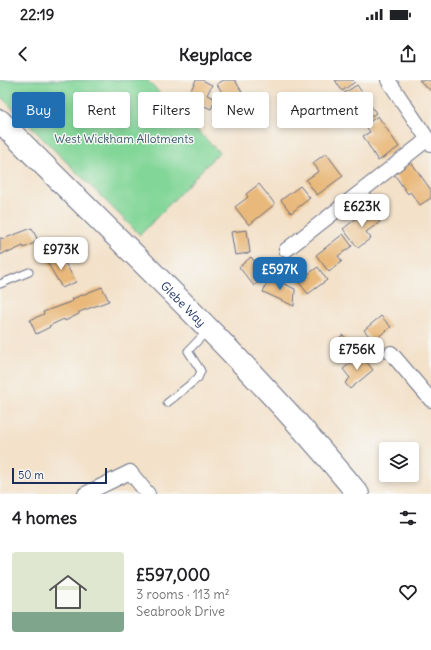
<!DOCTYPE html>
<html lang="en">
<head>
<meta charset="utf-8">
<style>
	:root { --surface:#fff; --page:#f2f2f2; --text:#202124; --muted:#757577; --accent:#1f6fb2 }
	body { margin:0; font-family:Delius,sans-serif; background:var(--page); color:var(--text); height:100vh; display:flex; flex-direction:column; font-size:15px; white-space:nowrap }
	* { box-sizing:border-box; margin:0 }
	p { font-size:13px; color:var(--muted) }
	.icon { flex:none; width:22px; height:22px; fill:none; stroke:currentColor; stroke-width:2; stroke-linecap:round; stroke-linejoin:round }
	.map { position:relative; height:414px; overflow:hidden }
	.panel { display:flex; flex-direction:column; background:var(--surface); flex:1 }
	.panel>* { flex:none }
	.hud { position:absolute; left:12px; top:12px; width:407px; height:36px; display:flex; gap:8px }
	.controls { position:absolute; left:379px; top:362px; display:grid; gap:8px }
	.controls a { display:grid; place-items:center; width:40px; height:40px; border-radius:4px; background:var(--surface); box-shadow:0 2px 6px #0003; font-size:20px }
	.scale { position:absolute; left:12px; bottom:10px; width:95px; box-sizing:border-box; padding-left:4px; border:2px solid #1b2f5e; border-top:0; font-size:11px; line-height:14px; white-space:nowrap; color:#1b2f5e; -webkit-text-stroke:3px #f6f6f2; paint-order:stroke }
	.price { position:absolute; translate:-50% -34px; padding:0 9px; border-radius:8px; background:#fff; color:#222; font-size:13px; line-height:26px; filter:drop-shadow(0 1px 2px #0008) }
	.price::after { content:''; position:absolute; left:50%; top:24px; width:12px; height:9px; margin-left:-6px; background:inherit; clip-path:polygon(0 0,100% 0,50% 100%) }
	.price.on { background:var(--accent); color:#fff }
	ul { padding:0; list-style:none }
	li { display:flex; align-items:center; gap:12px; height:100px; padding:0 12px }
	li span { display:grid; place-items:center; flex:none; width:112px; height:80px; border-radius:4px; color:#555 }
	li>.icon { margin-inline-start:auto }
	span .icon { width:48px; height:48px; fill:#fffc; stroke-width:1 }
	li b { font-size:17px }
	h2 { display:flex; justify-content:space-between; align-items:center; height:48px; padding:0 12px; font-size:17px }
	.chip { padding:0 14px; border-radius:4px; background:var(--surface); box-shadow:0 2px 6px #0003; font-size:14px; line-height:36px }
	.chip.on { background:var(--accent); color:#fff }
	.status { display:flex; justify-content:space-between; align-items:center; height:28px; padding:0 20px; background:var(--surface); direction:ltr }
	.status svg { height:11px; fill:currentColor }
	header { display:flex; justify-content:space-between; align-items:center; height:52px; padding:0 12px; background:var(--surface); font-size:18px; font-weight:800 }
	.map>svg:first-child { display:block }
</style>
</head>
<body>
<div class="status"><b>22:19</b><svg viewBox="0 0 49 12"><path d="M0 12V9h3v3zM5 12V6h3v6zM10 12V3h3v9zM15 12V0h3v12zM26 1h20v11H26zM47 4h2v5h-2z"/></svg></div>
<header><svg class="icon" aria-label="back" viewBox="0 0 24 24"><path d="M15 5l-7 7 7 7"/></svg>Keyplace<svg class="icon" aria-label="share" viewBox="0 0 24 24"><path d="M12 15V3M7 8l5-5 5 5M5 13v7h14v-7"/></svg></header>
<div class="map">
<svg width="431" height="414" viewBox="0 0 431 414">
	<rect width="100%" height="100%" fill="#f6f6f2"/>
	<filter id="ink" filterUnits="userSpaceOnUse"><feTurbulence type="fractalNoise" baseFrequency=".025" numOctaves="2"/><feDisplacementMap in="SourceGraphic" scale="8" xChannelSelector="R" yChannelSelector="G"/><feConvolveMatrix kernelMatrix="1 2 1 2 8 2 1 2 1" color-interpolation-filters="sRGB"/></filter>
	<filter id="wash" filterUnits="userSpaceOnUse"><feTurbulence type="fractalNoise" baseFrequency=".012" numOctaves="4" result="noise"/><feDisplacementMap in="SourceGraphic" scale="16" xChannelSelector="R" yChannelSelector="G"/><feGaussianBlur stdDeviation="0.9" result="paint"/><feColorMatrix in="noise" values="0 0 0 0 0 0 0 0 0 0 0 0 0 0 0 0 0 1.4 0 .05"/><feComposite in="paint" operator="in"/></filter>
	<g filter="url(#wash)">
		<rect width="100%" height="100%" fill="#f3e1c9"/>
		<polygon fill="#82d698" stroke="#4e827b" points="0,0 147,0 219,72 140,155 0,16"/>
		<g id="blocks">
			<g fill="#e9b97b">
				<polygon points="196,0 202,0 212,5 207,15 216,19 211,29 187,18"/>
				<polygon points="224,0 235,0 243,14 228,23 217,4"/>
				<polygon points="335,0 353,0 355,2 342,11"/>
				<polygon points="419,0 431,0 431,11 422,3"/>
				<polygon points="357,5 376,33 363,42 344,13"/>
				<polygon points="378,36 399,67 378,81 363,56 370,52 365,45"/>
				<polygon points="326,73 343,96 317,115 306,100 319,91 313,83"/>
				<polygon points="411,82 431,110 431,118 420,125 410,112 408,114 394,94"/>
				<polygon points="259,104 275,124 249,145 235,127 248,117 246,114"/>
				<polygon points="300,106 310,118 291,133 281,120"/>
				<polygon points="369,128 380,142 366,152 371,158 358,168 343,149"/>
				<polygon points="32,148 38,161 24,168 23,166 8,173 8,171 0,175 0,158 2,158 3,159"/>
				<polygon points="247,150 250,173 235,175 231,152"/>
				<polygon points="343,154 352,166 338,176 342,181 329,192 316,175"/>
				<polygon points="60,174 76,202 62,208 46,180"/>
				<polygon points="251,177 266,196 254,206 239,187"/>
				<polygon points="318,187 327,200 308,214 298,201"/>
				<polygon points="269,197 295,209 294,226 263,212"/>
				<polygon points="102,207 109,221 79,232 79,234 65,241 64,239 49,246 50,247 36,254 30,240 44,234 43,232 73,221 72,219"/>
				<polygon points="381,236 391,247 373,261 364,250"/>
				<polygon points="343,255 356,271 344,281 331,264"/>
				<polygon points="361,275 373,290 350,309 345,303 350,298 343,289"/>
			</g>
		</g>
	</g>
	<g filter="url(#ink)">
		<use href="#blocks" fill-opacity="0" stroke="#676d83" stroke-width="1"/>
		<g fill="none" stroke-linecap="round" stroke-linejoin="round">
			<g stroke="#676d83" stroke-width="9">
				<g id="lane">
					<polyline points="0,204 29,192"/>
					<polyline points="167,323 198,298 201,291 188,271 207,251"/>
				</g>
			</g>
			<g stroke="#676d83" stroke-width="16">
				<g id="street">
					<polyline points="388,0 431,64"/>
					<polyline points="286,170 428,59"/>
					<polyline points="391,273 431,320"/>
					<polyline points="85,414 130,392 148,414"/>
				</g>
			</g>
			<g stroke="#676d83" stroke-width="24">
				<g id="highway">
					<path id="s1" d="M0,41c121,123 249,239 358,373"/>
				</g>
			</g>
			<use href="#lane" stroke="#fff" stroke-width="7"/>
			<use href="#street" stroke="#fff" stroke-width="14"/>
			<use href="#highway" stroke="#fff" stroke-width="22"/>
		</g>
	</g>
	<g text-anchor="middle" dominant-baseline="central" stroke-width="3" stroke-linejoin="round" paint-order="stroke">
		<g font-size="12" fill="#35596c" stroke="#f6f6f2">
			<text x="124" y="58">West Wickham Allotments</text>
		</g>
		<g font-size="12" fill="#1b2f5e" stroke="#f6f6f2">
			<text stroke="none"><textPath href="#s1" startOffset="259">Glebe Way</textPath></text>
		</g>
	</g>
</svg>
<div class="controls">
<a><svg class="icon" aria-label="layers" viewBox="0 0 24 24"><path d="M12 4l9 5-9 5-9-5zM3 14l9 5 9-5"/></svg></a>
</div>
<div class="scale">50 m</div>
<b class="price" style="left:362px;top:148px">£623K</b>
<b class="price" style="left:61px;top:191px">£973K</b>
<b class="price on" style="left:280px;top:211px">£597K</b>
<b class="price" style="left:357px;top:291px">£756K</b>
<div class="hud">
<a class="chip on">Buy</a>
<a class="chip">Rent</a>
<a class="chip">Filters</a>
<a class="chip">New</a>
<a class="chip">Apartment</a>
</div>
</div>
<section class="panel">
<h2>4 homes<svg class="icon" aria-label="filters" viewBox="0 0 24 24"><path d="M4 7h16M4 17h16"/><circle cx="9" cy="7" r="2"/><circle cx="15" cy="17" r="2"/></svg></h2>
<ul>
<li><span style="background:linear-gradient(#dfe7d0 75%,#7fa58c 0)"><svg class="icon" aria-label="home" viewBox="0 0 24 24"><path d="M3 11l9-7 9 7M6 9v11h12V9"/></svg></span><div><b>£597,000</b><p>3 rooms · 113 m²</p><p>Seabrook Drive</p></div><svg class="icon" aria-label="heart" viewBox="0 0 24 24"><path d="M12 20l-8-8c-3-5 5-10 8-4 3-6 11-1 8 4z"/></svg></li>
</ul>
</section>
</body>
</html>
